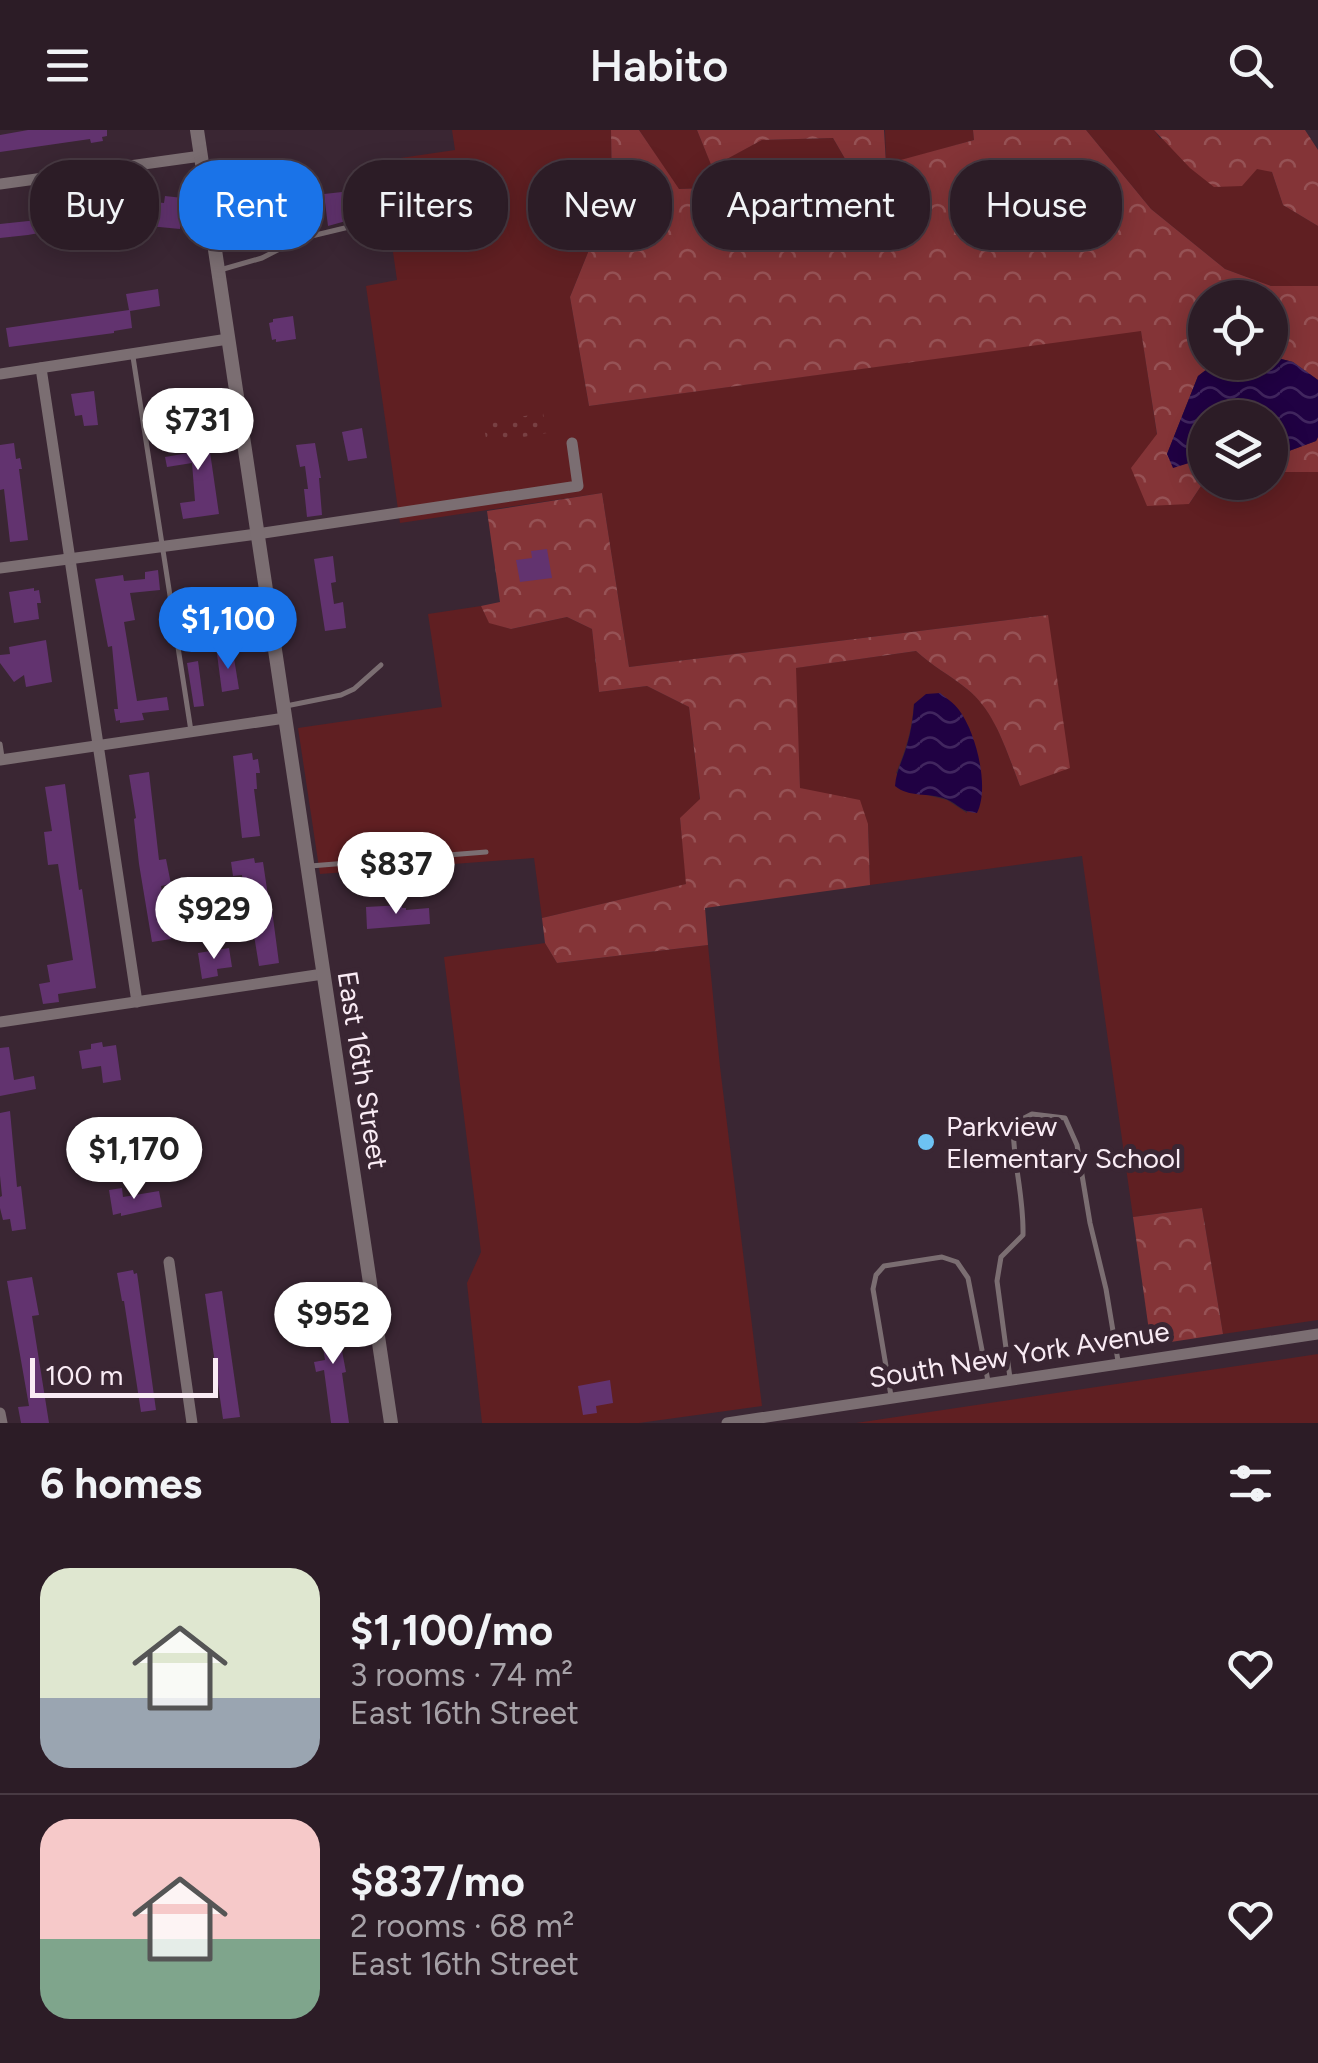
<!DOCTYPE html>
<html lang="en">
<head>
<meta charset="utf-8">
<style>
	:root { --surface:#2c1c26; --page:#34252e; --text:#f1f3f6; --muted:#a6a1a7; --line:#483a43; --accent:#1a73e8 }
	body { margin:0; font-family:Figtree,sans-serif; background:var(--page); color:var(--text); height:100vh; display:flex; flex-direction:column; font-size:38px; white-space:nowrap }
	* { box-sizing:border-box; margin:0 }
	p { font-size:32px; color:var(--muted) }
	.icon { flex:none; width:55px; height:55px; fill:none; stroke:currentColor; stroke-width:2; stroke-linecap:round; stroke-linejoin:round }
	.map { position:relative; height:1293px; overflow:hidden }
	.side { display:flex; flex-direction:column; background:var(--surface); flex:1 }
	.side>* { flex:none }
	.banner { position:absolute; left:30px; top:30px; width:1260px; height:90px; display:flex; gap:20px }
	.tools { position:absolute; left:1188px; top:150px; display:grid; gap:20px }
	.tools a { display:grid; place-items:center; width:100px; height:100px; border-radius:50%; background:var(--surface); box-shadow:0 5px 25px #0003,0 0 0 2px var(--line); font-size:50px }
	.scale { position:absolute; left:30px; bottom:25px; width:188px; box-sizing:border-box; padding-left:10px; border:5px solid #f9ebf4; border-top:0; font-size:28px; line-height:35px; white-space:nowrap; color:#f9ebf4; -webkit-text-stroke:8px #3a2633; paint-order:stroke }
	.price { position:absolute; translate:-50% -85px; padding:0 22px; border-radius:35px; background:#fff; color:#222; font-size:32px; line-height:65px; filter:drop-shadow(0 2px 5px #0008) }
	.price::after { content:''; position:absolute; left:50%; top:60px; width:30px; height:22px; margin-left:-15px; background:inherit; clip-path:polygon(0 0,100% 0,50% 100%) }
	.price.selected { background:var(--accent); color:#fff }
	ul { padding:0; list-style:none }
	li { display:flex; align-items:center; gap:30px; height:250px; padding:0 40px }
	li+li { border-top:2px solid var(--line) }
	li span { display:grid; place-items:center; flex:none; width:280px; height:200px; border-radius:30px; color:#555 }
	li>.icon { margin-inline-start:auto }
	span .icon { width:120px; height:120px; fill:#fffc; stroke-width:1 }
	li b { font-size:42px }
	h2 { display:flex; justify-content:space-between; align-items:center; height:120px; padding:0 40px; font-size:42px }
	.chip { padding:0 35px; border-radius:40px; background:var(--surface); box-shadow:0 5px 25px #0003,0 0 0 2px var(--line); font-size:35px; line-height:90px }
	.chip.selected { background:var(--accent); color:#fff }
	header { display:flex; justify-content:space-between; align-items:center; height:130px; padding:0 40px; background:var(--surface); font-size:45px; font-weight:600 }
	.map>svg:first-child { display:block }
</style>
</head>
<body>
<header><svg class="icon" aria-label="menu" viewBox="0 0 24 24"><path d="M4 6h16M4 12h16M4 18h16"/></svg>Habito<svg class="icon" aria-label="search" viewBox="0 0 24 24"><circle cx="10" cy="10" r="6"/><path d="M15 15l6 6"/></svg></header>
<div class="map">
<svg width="1318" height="1293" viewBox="0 0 1318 1293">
	<defs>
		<pattern id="forest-crowns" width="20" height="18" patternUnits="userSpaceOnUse" patternTransform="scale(2.5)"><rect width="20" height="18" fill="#843437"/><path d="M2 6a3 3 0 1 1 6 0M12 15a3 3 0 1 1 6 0" fill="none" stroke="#965255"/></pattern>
		<pattern id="garden-dots" width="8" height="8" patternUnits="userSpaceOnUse" patternTransform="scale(2.5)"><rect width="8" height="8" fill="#601f22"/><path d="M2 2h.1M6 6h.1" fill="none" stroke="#784043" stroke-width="1.8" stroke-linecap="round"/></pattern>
		<pattern id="water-waves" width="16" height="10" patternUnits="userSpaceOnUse" patternTransform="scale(2.5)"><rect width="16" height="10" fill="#200143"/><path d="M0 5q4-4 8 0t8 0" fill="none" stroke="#41265f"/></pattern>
	</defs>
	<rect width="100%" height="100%" fill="#3a2633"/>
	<g fill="#601f22" fill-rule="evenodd">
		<path d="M452,0h159l1,63 -42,104 19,109 552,-76 16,105 32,69 16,-24v2h65v-10h48v848l-95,14 -21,-126 -69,9 -51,-361 -212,29 -2,-61 -68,-36 -5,-120 121,-17c16,15 34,24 51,38 29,22 40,64 53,97l28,-171 -419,52 -27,-174 -202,30 -34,-237 31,-6 -17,-119 75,-11zM940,563l18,16 12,20 -3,84 -20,-13 -20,-5 -31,-22c10,-23 16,-44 18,-69z"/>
		<polygon points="639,0 697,0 712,36 762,10 833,8 851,39 792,55 678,59"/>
		<polygon points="885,0 973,0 974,10 886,35"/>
		<polygon points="1086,0 1154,0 1160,8 1272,42 1283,75 1318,96 1318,156 1271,156 1225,139 1151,79"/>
		<polygon points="481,476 489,492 511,499 567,487 592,499 599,562 647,556 689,577 700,670 680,689 687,754 542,788 534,728 320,744 298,598 442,577 428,484"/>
		<polygon points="545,813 557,833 708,815 720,937 762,1276 639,1293 482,1293 467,1153 481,1122 444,827"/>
		<polygon points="1318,1224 1318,1293 856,1293"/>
	</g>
	<g fill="url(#forest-crowns)">
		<polygon points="611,0 639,0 679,59 792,55 851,39 833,8 762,10 712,37 697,0 884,0 886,34 974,10 973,0 1086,0 1151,79 1225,139 1271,156 1318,156 1318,250 1293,232 1270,226 1270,168 1205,168 1205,232 1215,233 1198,246 1167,324 1174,337 1205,328 1205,350 1189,374 1147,376 1131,338 1157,304 1141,201 589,276 570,167 612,63"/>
		<polygon points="1154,0 1305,0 1318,20 1318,96 1283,75 1272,42 1257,39 1242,56 1214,57 1190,38"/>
		<polygon points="1318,307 1318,342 1270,342 1270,323 1289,321 1316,311"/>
		<path d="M602,363l27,174 419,-52 22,153 -50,18c-13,-33 -24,-74 -53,-97 -17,-14 -35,-23 -51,-38l-120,17 4,120 60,12 8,24 2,61 -165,23 3,37 -151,18 -12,-20 -3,-25 144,-34 -6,-66 20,-19 -11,-92 -42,-21 -48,6 -7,-63 -25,-12 -56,12 -22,-6 -8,-17 19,-4 -13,-91z"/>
		<polygon points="1202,1078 1223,1204 1151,1215 1133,1087"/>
	</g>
	<polygon fill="url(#garden-dots)" points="543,283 547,303 487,313 483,293"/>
	<g fill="url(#water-waves)">
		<polygon points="1270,226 1293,232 1318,250 1318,307 1316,311 1289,321 1270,323 1270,288 1205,288 1205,328 1173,338 1167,324 1198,246 1215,233 1270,232"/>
		<path d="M940,563c6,5 14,10 19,17 17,22 31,78 18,103 -14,0 -19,-9 -31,-14 -18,-7 -37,-1 -51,-13 1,-15 8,-26 12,-41 4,-13 6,-27 7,-41l12,-10z"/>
	</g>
	<g fill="#62336f">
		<polygon points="28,0 107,0 107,6 102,7 103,11 91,13 90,9 0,22 0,5"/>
		<polygon points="342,62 346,91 328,96 324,64"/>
		<polygon points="165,66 183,68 180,99 149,96 150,88 136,87 138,70 164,73"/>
		<polygon points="121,77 124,100 89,105 87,94 28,105 0,108 0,94 38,90 37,85 63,80 70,80 71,84"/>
		<polygon points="388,88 391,108 366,112 363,92"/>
		<polygon points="158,159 160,176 130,181 132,198 114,201 114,203 9,217 6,198 129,180 126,164"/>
		<polygon points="293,186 296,209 276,212 276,209 272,210 269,193 273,192 273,189"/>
		<polygon points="94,261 98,295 84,296 82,285 75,286 71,264"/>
		<polygon points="203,288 205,322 210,322 219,384 183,389 180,373 195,371 192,333 167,337 165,327 188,323 186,290"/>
		<polygon points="362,298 367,328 348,331 342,302"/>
		<polygon points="14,313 16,329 20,328 22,339 19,339 28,410 10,412 4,359 0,360 0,315"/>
		<polygon points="315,313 321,348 319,348 322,385 307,387 304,359 308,359 305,336 300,337 296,315"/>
		<polygon points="547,419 552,448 520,452 516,430 532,428 531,421"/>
		<polygon points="333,426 336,452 331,453 334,474 343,472 346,498 325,501 314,429"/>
		<polygon points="158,440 160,460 130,463 135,490 124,492 137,571 167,567 169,580 142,583 144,590 120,593 120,590 116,591 114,579 118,579 112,516 108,517 95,449 123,445 124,451 145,449 145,442"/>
		<polygon points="34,458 34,461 39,460 41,473 37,473 39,489 14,493 9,462"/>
		<polygon points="46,510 52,552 26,557 24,545 14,552 0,533 0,525 10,524 9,517"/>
		<polygon points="233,522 239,559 222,562 217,524"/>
		<polygon points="198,531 204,576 194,577 187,533"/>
		<polygon points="252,623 253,630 258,629 260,643 256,643 257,659 254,659 260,706 242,708 233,626"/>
		<polygon points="149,642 159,730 166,729 171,754 161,756 171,809 152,812 139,734 134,689 136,688 129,645"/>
		<polygon points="65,654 79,760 82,759 96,858 58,864 59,872 43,874 39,854 50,852 47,835 73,830 58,734 48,735 44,702 52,701 45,657"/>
		<polygon points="254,728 255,733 263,732 268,766 270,765 279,833 259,836 246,756 243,757 242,745 233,746 231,732"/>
		<polygon points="402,775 402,778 406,778 406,780 429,778 430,794 367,799 366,777"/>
		<polygon points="229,818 232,837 217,839 218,846 202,849 198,823"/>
		<polygon points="102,912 103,917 116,915 121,950 103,953 101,936 82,939 79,921 91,919 91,914"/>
		<polygon points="9,917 14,950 34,946 36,959 0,966 0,918"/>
		<polygon points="10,981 17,1057 21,1056 26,1099 12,1101 10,1089 3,1090 0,1078 0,1067 2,1066 0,1046 0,983"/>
		<polygon points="122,1058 123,1067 159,1061 162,1077 121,1086 121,1083 113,1085 109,1060"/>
		<polygon points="133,1140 134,1144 137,1143 139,1157 156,1280 141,1282 124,1171 122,1171 117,1143"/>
		<polygon points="32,1147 39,1185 32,1186 49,1293 21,1293 18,1277 29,1276 7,1151"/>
		<polygon points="222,1161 240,1287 223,1289 205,1164"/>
		<polygon points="337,1182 338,1194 342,1193 343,1204 339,1205 346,1242 342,1243 349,1293 331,1293 324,1240 316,1242 314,1232 325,1230 318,1184"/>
		<polygon points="610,1250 613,1273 596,1276 597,1283 583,1285 578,1256"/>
	</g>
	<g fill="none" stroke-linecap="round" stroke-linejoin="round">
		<g stroke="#7b6e72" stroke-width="5">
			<polyline points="220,140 262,128 299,109 349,97"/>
			<polyline points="133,227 191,601"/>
			<polyline points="286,576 341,565 354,559 381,535"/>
			<polyline points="0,614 2,627"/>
			<polyline points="310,736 486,722"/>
			<path d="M1010,1248l-13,-97 4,-24 22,-22c1,-39 -10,-72 -10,-111l19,-10 33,4 12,27 13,78 16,66 12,72"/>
			<polyline points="891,1266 873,1159 876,1145 884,1136 942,1127 957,1132 968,1148 988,1251"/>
		</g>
		<g stroke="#7b6e72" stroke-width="11">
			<polyline points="0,54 201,26"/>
			<polyline points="41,238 137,872"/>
			<polyline points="0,244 228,209"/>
			<polyline points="0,438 257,404 578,356 572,313"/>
			<polyline points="0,630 285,588"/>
			<polyline points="0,892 323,844"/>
			<polyline points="169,1132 192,1293"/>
			<polyline points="0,1283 2,1293"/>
			<polyline points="727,1293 1318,1204"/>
		</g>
		<polyline stroke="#7b6e72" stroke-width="14" points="197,0 391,1293"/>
	</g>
	<circle fill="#6dc2f3" stroke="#3a2633" stroke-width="4" cx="926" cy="1012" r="10"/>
	<g text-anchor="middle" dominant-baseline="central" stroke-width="10" stroke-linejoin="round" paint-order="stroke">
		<g font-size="28" fill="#f9ebf4" stroke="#3a2633">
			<text transform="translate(363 940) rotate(81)">East 16th Street</text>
			<text transform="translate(1019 1224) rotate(-9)">South New York Avenue</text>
		</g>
		<g font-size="28" fill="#f9ebf4" stroke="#3a2633" text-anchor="start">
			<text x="946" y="996">Parkview<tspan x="946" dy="32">Elementary School</tspan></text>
		</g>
	</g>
</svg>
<div class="tools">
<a><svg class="icon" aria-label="locate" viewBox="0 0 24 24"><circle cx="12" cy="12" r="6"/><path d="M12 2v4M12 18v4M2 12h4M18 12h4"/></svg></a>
<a><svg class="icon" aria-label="layers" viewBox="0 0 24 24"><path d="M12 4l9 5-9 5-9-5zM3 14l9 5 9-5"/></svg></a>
</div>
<div class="scale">100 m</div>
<b class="price" style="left:198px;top:343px">$731</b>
<b class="price selected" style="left:228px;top:542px">$1,100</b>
<b class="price" style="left:396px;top:787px">$837</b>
<b class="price" style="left:214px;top:832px">$929</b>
<b class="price" style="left:134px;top:1072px">$1,170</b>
<b class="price" style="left:333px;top:1237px">$952</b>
<div class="banner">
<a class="chip">Buy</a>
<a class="chip selected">Rent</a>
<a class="chip">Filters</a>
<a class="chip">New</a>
<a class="chip">Apartment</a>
<a class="chip">House</a>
</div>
</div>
<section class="side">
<h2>6 homes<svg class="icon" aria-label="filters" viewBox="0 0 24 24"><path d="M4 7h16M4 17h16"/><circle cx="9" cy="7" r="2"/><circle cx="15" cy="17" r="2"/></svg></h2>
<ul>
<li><span style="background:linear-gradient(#dfe7d0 65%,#9aa5b1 0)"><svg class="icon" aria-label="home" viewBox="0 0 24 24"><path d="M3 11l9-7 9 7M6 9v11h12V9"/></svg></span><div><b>$1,100/mo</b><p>3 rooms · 74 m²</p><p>East 16th Street</p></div><svg class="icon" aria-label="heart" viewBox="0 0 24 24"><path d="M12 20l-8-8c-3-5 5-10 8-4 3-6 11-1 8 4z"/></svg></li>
<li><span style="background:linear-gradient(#f6c9c9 60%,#7fa58c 0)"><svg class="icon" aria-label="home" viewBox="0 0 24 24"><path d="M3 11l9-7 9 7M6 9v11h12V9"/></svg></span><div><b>$837/mo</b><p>2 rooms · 68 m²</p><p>East 16th Street</p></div><svg class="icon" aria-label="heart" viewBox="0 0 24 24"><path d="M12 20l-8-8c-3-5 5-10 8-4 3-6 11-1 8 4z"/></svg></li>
</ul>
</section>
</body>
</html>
